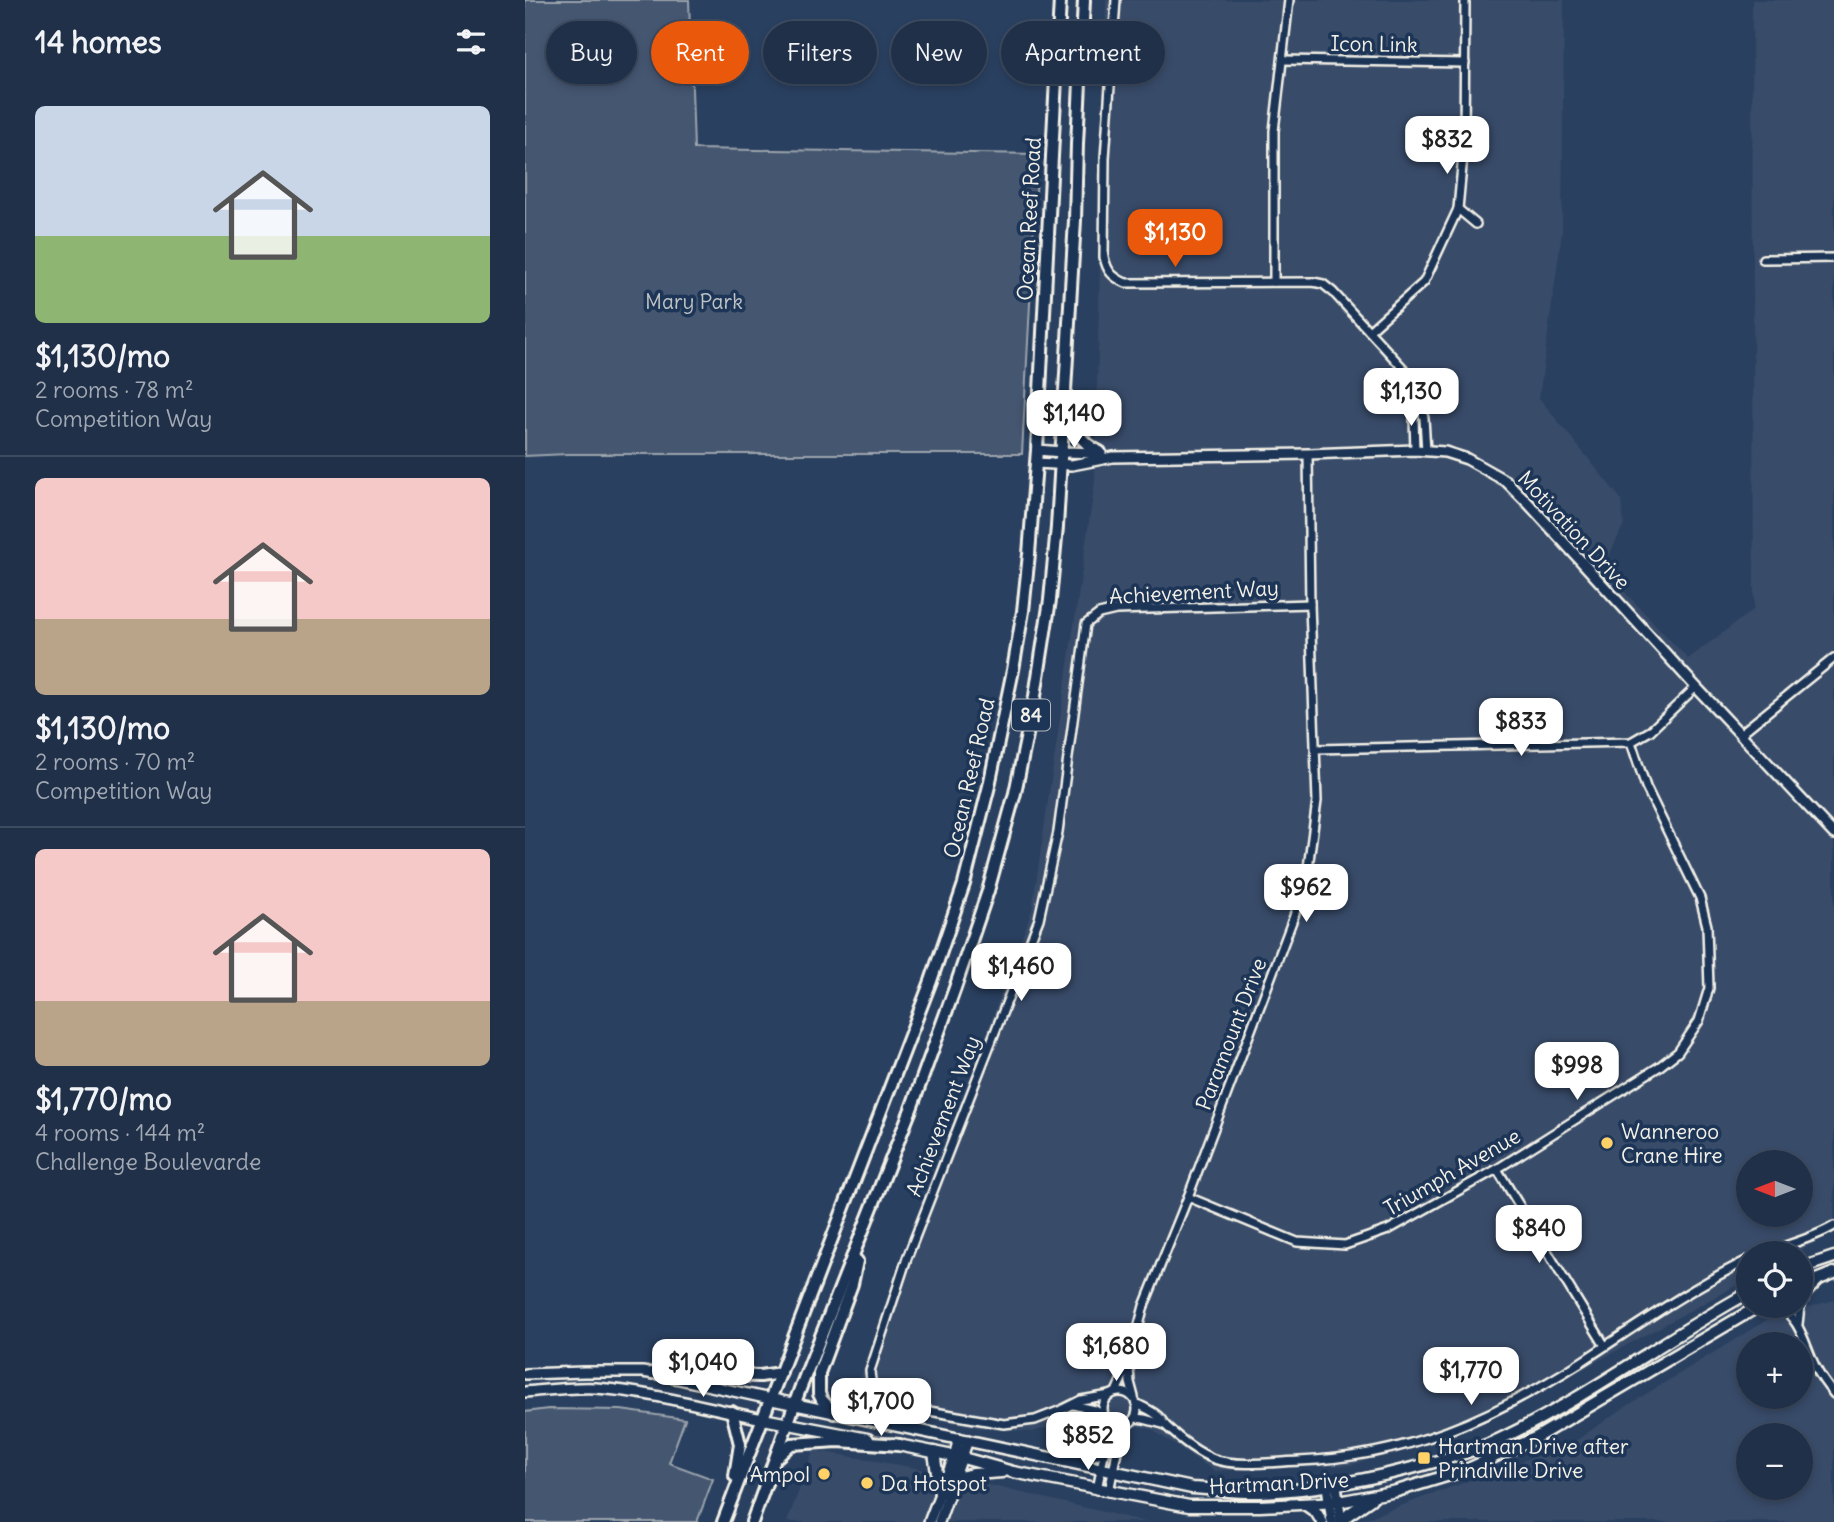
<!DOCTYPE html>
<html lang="en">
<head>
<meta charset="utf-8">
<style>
	:root { --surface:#203048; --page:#2d3c52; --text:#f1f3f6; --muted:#a2a9b4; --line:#3d4b60; --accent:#ea580c }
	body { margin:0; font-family:Delius,sans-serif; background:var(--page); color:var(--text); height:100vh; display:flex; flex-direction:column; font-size:26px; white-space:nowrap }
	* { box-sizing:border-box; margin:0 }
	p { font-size:23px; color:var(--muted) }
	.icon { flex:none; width:38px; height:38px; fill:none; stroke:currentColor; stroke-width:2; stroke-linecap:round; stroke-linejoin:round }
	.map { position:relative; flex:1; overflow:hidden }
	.side { display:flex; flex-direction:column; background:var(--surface); width:525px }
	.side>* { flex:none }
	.banner { position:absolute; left:21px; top:21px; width:665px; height:63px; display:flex; gap:14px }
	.needle { width:46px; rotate:270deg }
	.buttons { position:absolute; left:1211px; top:1150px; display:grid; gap:14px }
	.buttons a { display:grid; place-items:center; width:77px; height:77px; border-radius:50%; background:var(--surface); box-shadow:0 4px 10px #0003,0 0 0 2px var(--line); font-size:35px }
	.price { position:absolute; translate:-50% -60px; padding:0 16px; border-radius:14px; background:#fff; color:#222; font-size:23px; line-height:46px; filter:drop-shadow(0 2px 4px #0008) }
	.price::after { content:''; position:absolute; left:50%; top:42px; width:21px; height:16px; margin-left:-10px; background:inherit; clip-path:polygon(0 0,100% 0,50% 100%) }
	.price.on { background:var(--accent); color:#fff }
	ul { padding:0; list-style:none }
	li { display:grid; align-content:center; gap:14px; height:371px; padding:0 35px }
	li+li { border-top:2px solid var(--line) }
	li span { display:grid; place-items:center; height:217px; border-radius:10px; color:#555 }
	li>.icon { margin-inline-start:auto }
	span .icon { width:126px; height:126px; fill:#fffc; stroke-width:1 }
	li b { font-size:30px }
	h2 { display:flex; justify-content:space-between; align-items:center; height:84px; padding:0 35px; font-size:30px }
	.pill { padding:0 24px; border-radius:32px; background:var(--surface); box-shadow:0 4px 10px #0003,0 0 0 2px var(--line); font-size:24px; line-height:63px }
	.pill.on { background:var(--accent); color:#fff }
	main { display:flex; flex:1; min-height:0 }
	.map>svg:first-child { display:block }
</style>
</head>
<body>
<main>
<section class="side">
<h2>14 homes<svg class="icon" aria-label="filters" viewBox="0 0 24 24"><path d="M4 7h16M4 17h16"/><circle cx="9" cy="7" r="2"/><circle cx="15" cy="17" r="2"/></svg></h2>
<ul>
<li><span style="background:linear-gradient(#c9d6e8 60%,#8fb573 0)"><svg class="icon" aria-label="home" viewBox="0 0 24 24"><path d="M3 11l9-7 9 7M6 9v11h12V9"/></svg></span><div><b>$1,130/mo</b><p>2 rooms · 78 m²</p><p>Competition Way</p></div></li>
<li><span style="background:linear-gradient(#f6c9c9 65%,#b9a48a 0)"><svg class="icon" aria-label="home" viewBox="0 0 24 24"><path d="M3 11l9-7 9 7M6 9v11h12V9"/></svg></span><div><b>$1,130/mo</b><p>2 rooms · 70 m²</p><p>Competition Way</p></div></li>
<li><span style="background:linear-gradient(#f6c9c9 70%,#b9a48a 0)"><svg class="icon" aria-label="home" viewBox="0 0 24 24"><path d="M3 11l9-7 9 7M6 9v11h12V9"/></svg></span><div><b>$1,770/mo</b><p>4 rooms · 144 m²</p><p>Challenge Boulevarde</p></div></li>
</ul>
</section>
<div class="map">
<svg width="1309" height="1522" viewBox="0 0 1309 1522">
	<rect width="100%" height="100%" fill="#2a4060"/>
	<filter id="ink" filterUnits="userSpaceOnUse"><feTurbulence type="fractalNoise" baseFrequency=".0143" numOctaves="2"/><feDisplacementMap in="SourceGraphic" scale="14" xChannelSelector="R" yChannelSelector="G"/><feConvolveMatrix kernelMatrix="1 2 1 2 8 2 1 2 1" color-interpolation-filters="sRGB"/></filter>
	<g filter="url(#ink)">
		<g fill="#374c69" fill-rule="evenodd">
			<path d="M581,0h458l-2,232 -23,166 82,101 3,25 -21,45 85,90 66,-50 -2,-609h82v1232l-38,21h-48v26l-277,151 -120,35 -137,6 -63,-42 -61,-13 -58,16 -47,-3 -108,-22 -17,-29 172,-468 63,-429zM1223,1162h53v52h-53z"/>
			<path d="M1309,1300v222h-472v-2l212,-78 51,-35 145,-89zM1223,1344h53v52h-53zM1223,1435h53v53h-53z"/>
			<polygon points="289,1450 391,1468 621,1522 262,1522"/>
		</g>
		<g fill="#445771" stroke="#9ca4ac" stroke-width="2">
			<polygon points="0,0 164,0 169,149 513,154 497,454 43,454 0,456"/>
			<polygon points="23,1409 96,1410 160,1419 144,1463 188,1479 172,1522 0,1522 0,1412"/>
		</g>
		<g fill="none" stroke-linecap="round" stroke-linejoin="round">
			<g stroke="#f4f1e8" stroke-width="12">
				<g id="minor">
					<path d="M591,0l-11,158 -1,99c3,14 8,20 22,26l187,-1 10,2 10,8 70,76 11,16 10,34 2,33"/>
					<polyline points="758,60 940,63"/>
					<polyline points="933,209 951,224"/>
					<polyline points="1238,259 1309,258"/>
					<polyline points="749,282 749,131 764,0"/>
					<polyline points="844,331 899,282 933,209 939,145 940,0"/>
					<polyline points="890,450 889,418 893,402"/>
					<polyline points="1215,734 1309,658"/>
					<polyline points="791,749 1106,742 1125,731 1171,687"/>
					<polyline points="972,1169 1080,1346"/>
					<polyline points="663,1197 772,1242 820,1245 863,1230 972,1169 1135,1066 1153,1052 1174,1021 1184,988 1182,926 1175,898 1121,787 1106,742"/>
					<path d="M1240,1253c23,-9 47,-14 69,-27"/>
					<polyline points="1276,1305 1281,1294 1294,1281"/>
					<path d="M1252,1306c24,12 27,38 38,60 5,10 12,20 19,28"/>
					<polyline points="1273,1324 1275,1306"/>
					<polyline points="604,1367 605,1382 609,1397"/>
					<circle cx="595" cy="1409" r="17"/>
					<polyline points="591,1392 604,1363 619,1306 663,1197 769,916 782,875 792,801 785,604 783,454"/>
					<path d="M585,1395l-29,5 -20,10 -26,10 -31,4 -115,-20c-14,-7 -18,-17 -19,-33l37,-113 132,-339 19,-87 28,-208 13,-10 17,-4 194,-6"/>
					<path d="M612,1404c8,4 17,7 23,14 2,2 4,6 6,8 14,13 30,26 48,33 22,8 61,3 85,2 107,-4 192,-42 282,-99 54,-35 109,-74 167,-102"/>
					<polyline points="548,1405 570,1410 579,1416"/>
					<polyline points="610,1418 619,1419 638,1424"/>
					<polyline points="572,1490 585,1423"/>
					<polyline points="584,1492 597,1426"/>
				</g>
			</g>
			<g stroke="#f4f1e8" stroke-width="14">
				<g id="tertiary">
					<polyline points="512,450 537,452 576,453"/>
					<polyline points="511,463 547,465 588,457 783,454 890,450 920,452 942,459 981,481 1003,503 1171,687 1309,834"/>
					<polyline points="0,1374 59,1372 117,1372 131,1374"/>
					<polyline points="145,1377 245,1399"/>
					<path d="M0,1392c23,-2 47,-5 71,-4 57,4 111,20 167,31"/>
					<polyline points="811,1485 816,1522"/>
					<polyline points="802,1486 807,1522"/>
					<polyline points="404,1522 429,1457 434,1438"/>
					<polyline points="414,1522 443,1440"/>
				</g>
			</g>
			<g stroke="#f4f1e8" stroke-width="15">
				<g id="secondary">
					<polyline points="1276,1268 1309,1257"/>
					<polyline points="1276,1286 1309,1273"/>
					<path d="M245,1399l422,89c23,1 46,5 69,4 59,-2 117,-14 173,-30 22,-6 45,-13 66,-23 87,-41 164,-100 248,-146"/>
					<polyline points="238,1419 343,1439"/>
					<polyline points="368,1444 438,1458 488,1472 664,1506 735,1506 813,1502 872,1491 941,1470 1012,1437 1234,1306"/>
					<polyline points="409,1452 415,1494"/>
					<polyline points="545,1459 563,1457 580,1449"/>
					<polyline points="431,1478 449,1474 477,1472"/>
					<polyline points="781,1505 791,1512 797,1522"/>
					<polyline points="816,1522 824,1514 846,1499"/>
				</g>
			</g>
			<g stroke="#f4f1e8" stroke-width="16">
				<g id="primary">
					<path d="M544,405c5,22 9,37 31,47"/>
					<polyline points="127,1373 235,1376 256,1373"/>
					<polyline points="207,1412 215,1444 210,1476"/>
					<polyline points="309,1413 297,1400 294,1394 294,1373 327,1284 332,1261"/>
					<polyline points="253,1456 266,1444 313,1441 375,1445"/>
					<polyline points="198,1522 406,981 439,884 464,786 488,670 498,611 504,554 512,450 535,0"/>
					<polyline points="227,1522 275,1389 386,1109 430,988 463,891 490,793 510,696 525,600 532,527 550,220 552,144 559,0"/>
				</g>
			</g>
			<use href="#minor" stroke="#1d3557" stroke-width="7"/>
			<use href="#tertiary" stroke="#1d3557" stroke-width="9"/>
			<use href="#secondary" stroke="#1d3557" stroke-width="10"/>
			<use href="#primary" stroke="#1d3557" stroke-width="10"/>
		</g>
	</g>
	<g fill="#ffd166" stroke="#1d3557" stroke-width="2.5">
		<circle cx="1082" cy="1143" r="7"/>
		<rect x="892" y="1451" width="14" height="14" rx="3.5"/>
		<circle cx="299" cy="1474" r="7"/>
		<circle cx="342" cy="1483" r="7"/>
	</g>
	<g text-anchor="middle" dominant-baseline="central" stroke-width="7" stroke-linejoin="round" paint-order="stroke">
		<rect fill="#1d3557" stroke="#b4b9bc" stroke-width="2" x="487" y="699.5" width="38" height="31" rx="5"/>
		<g font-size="19" font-weight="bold" fill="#f4f1e8">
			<text x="506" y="715">84</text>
		</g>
		<g font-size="21" fill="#f4f1e8" stroke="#1d3557">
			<text transform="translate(849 44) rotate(1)">Icon Link</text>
			<text transform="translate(504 219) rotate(-87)">Ocean Reef Road</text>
			<text transform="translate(1049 530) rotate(47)">Motivation Drive</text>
			<text transform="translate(669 592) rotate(-3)">Achievement Way</text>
			<text transform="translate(444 778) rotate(-77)">Ocean Reef Road</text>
			<text transform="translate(706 1034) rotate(-69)">Paramount Drive</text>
			<text transform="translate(418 1116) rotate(-69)">Achievement Way</text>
			<text transform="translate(927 1172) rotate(-30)">Triumph Avenue</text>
			<text transform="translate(754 1483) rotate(-3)">Hartman Drive</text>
		</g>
		<g font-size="21" fill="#bfc3c4" stroke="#1d3557">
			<text x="169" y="301">Mary Park</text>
		</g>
		<g font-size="21" fill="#f4f1e8" stroke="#1d3557" text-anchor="start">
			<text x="1096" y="1131">Wanneroo<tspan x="1096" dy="24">Crane Hire</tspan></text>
			<text x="913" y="1446">Hartman Drive after<tspan x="913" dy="24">Prindiville Drive</tspan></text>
			<text x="285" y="1474" text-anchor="end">Ampol</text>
			<text x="356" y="1483">Da Hotspot</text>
		</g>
	</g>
</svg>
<div class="buttons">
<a><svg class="needle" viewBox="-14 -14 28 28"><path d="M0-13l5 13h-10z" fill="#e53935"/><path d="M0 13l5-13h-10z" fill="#a2a9b4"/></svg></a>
<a><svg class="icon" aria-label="locate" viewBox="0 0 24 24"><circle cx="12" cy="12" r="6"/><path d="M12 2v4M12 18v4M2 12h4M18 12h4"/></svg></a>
<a>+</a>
<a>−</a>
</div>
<b class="price" style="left:922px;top:176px">$832</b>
<b class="price on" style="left:650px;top:269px">$1,130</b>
<b class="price" style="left:886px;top:428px">$1,130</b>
<b class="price" style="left:549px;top:450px">$1,140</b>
<b class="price" style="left:996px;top:758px">$833</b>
<b class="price" style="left:781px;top:924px">$962</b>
<b class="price" style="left:496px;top:1003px">$1,460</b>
<b class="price" style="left:1052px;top:1102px">$998</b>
<b class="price" style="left:1014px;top:1265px">$840</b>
<b class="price" style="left:591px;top:1383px">$1,680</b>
<b class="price" style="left:178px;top:1399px">$1,040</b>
<b class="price" style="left:946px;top:1407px">$1,770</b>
<b class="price" style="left:356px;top:1438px">$1,700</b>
<b class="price" style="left:563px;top:1472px">$852</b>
<div class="banner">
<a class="pill">Buy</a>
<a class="pill on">Rent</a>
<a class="pill">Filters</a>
<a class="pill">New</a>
<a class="pill">Apartment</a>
</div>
</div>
</main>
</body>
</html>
